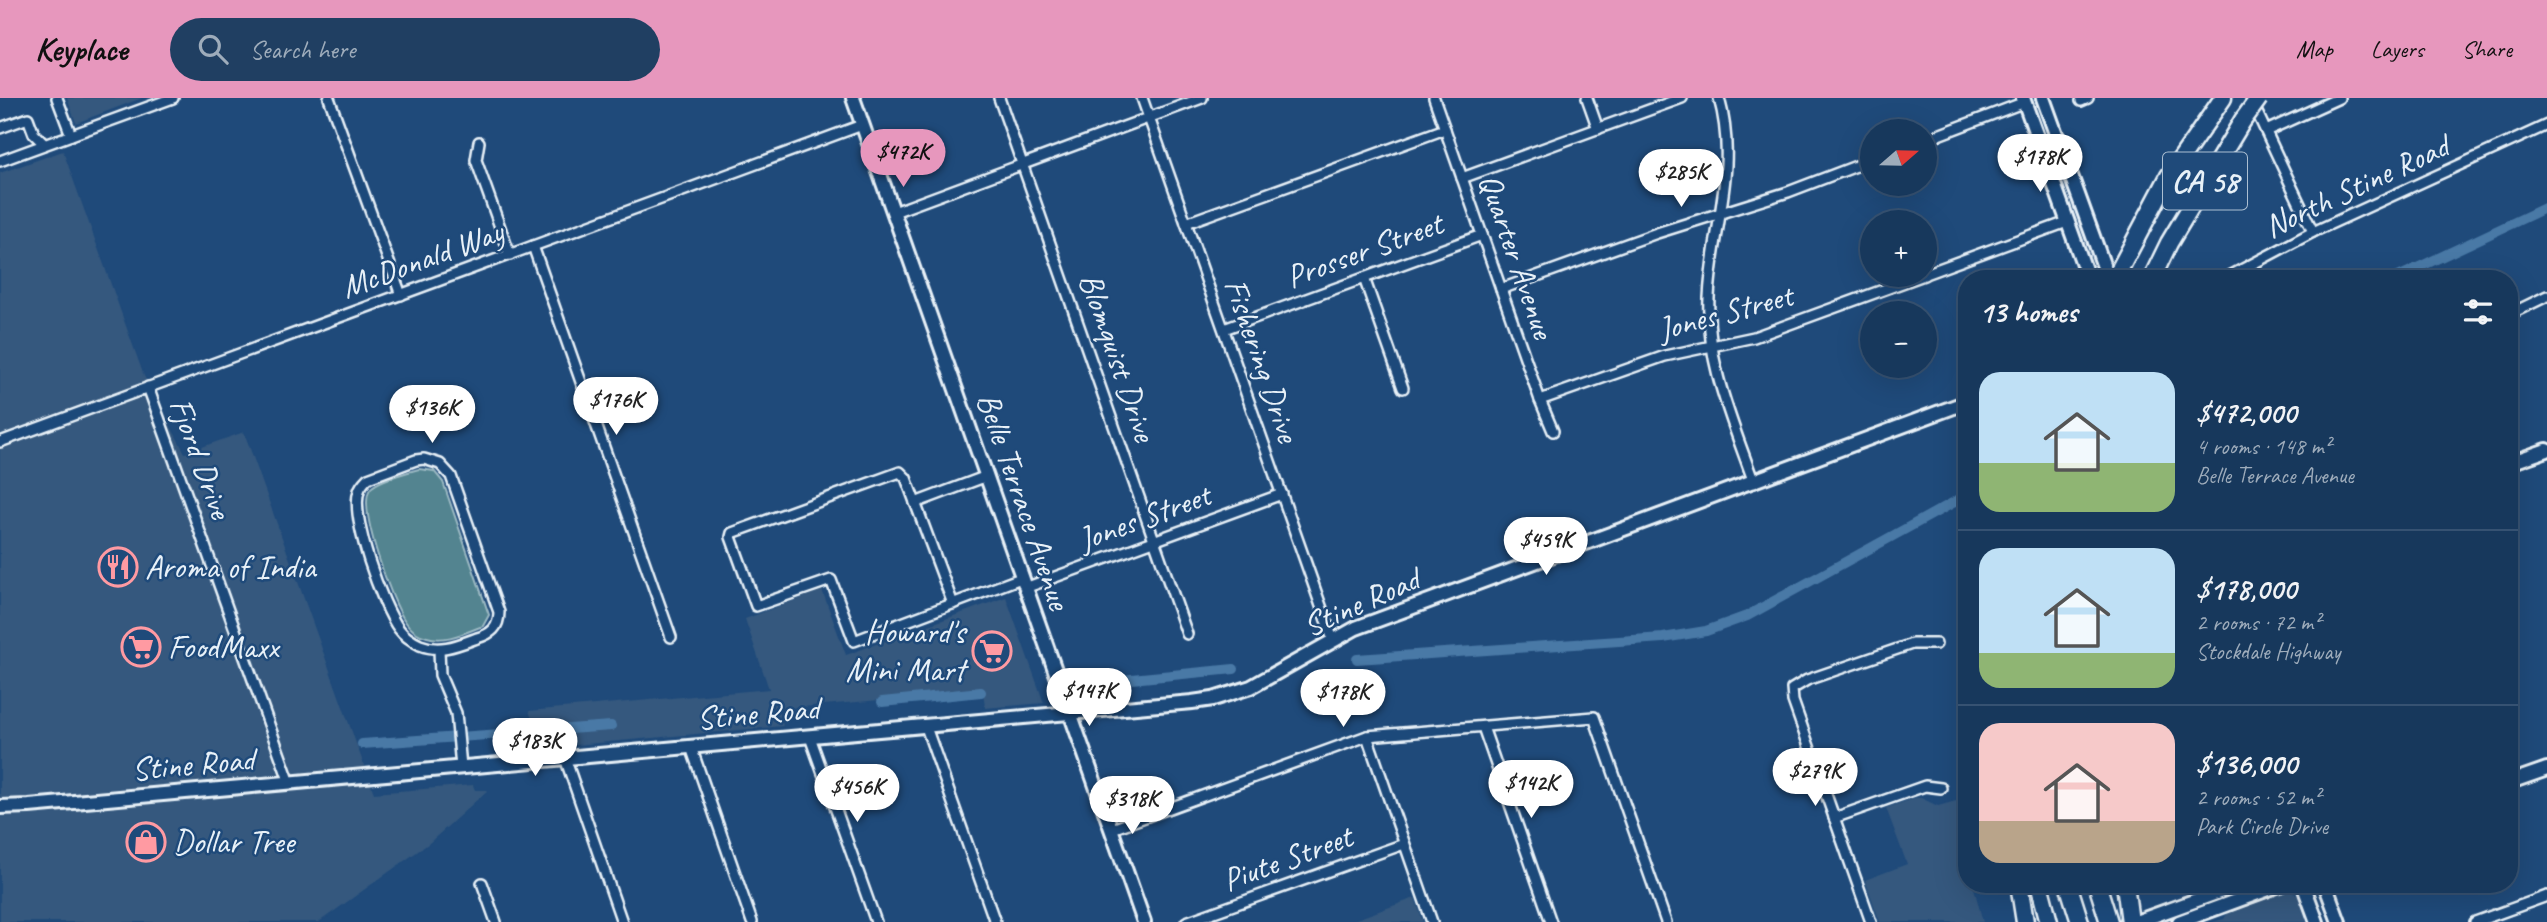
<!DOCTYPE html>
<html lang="en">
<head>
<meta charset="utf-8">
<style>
	:root { --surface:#17385c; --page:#203f62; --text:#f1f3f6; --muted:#9eacbb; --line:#365272; --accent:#e797bd }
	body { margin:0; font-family:Caveat,sans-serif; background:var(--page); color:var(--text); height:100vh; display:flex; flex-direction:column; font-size:26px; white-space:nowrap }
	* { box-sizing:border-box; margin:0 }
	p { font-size:23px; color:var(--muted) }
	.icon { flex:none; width:38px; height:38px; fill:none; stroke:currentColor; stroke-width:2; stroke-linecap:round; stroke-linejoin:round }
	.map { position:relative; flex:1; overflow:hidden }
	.panel { position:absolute; left:1958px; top:172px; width:560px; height:623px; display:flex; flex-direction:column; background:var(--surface); border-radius:28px; box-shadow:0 7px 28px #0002,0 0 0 2px var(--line) }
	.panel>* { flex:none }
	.needle { width:46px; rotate:70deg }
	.buttons { position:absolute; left:1860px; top:21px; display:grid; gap:14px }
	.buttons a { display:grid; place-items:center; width:77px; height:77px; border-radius:50%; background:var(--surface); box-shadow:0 7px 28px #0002,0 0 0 2px var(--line); font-size:35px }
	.price { position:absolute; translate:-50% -60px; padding:0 16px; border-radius:24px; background:#fff; color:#222; font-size:23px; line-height:46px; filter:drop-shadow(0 2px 4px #0008) }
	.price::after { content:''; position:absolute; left:50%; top:42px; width:21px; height:16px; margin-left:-10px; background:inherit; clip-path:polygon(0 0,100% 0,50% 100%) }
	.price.active { background:var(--accent); color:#111 }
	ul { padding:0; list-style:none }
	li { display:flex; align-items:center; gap:21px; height:175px; padding:0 21px }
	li+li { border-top:2px solid var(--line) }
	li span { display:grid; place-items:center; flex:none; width:196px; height:140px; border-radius:21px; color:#555 }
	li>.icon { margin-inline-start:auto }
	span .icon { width:84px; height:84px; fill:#fffc; stroke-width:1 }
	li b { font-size:30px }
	h2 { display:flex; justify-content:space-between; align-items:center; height:84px; padding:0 21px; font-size:30px }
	header { display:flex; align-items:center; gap:42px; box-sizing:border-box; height:98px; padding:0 35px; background:var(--accent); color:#111 }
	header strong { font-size:33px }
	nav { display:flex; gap:38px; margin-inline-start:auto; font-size:24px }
	.search { width:490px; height:63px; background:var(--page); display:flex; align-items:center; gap:18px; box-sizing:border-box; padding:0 24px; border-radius:38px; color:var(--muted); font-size:26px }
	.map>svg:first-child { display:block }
</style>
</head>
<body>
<header>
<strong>Keyplace</strong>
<div class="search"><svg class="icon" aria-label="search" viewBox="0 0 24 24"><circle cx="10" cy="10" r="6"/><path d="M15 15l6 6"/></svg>Search here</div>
<nav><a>Map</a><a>Layers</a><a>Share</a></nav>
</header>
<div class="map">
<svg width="2547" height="824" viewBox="0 0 2547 824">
	<rect width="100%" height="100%" fill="#1f4a7a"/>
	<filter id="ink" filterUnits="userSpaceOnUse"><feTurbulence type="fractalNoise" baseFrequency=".0143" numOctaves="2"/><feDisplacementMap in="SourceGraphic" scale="14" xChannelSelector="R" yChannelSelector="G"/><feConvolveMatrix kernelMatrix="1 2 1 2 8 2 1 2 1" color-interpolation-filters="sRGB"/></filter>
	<g filter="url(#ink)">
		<g fill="#34587e">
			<polygon points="67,0 142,0 76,25"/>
			<polygon points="63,53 144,278 185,355 244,334 374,695 473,687 475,692 488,692 428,746 319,824 0,824 0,75"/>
			<polygon points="822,492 846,557 1006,499 1044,605 985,610 983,593 778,611 783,628 543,650 529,613 769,591 745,521"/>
			<polygon points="1915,700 1921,700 1938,708 1956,703 1962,706 1959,720 1967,759 1967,786 1973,786 1983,824 1880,824 1865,782 1907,766 1886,710"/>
			<polygon points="2286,791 2292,793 2298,798 2307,824 2213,824 2224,821 2228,814"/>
			<polygon points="1415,800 1423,824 1348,824"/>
		</g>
		<path fill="#528490" stroke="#9dbac4" stroke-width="2" d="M419,371l15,2 9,11 46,133 -6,11c-17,6 -37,17 -56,11 -9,-2 -17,-8 -22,-16 -13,-19 -48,-113 -35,-132 7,-9 38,-17 49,-20z"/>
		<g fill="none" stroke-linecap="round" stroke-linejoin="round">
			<g stroke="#4a79a6" stroke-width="10">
				<polyline points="2396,180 2547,109"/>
				<polyline points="1357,561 1663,540 1706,533 1747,518 1958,402"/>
				<polyline points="1080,586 1234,571"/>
				<polyline points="882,604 981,594"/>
				<polyline points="362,646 611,628"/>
			</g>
			<g stroke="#e8f1f8" stroke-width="14">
				<g id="street">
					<polyline points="57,0 71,37"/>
					<polyline points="329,0 401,197"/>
					<polyline points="999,0 1187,536"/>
					<polyline points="1142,0 1333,542"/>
					<polyline points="1434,0 1540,302 1553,333"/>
					<polyline points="1587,0 1598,31"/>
					<path d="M1719,0c20,71 -7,130 -10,200 -3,65 24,125 45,185"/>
					<polyline points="2081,3 2088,0"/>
					<polyline points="2253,6 2313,134"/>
					<polyline points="0,30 28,20 34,36 44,46"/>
					<polyline points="2266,33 2339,0"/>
					<polyline points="1925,42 2025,4"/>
					<polyline points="479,44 476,62 510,157"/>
					<polyline points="0,63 173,0"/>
					<polyline points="1462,80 1682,0"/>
					<polyline points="894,114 1202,0"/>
					<polyline points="1186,125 1445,31"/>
					<polyline points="533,148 671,539"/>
					<polyline points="1925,176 2067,124"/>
					<polyline points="1364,180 1403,290"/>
					<polyline points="2226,180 2313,134 2547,27"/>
					<polyline points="1501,191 1657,135 1788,94 1872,62"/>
					<polyline points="2510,216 2547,198"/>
					<polyline points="1224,231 1482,137"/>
					<polyline points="148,289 290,685"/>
					<polyline points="1540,302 1665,258 1754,239 1924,177"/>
					<polyline points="0,344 862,27"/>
					<path d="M424,361l16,5 11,12 48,136c0,16 -8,22 -22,26 -19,7 -37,15 -57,7 -8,-4 -16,-9 -21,-16 -17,-23 -49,-112 -40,-138 1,-5 5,-9 9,-13l48,-18z"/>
					<polyline points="915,405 987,378"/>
					<polyline points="1025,490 1282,396"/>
					<polyline points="953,506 906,380 900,374 732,435 731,439 756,508 831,482 854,543 1021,480"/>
					<polyline points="439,551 440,577 456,615 461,669"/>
					<polyline points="926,629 995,824"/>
					<polyline points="1483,629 1551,824"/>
					<polyline points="1367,638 1432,824"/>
					<polyline points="810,639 876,824"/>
					<polyline points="691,649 752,824"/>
					<polyline points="565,660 622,824"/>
					<polyline points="1834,720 1925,688 1941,690"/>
					<polyline points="1112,731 1367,638 1594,619 1666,824"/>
					<polyline points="482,785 496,824"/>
					<polyline points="1186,824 1404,746"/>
					<polyline points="1871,824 1793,603 1792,591 1807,582 1912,546 1936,546"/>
					<polyline points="2475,824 2547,798"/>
				</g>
			</g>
			<g stroke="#e8f1f8" stroke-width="18">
				<g id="secondary">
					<polyline points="853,0 1144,824"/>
					<polyline points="2023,0 2088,180"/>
					<polyline points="2043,0 2108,180"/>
					<polyline points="2510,365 2547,352"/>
					<polyline points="2510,684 2547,671"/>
					<polyline points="0,709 29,708 1192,604 1213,601 1251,589 1356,530 1967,304"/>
					<polyline points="2303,786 2317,824"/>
					<polyline points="2325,786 2339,824"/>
					<polyline points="2136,824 2241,786"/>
					<polyline points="2179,824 2282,786"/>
				</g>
			</g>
			<g stroke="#e8f1f8" stroke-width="21">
				<g id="highway">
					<polyline points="2115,180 2169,78 2223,0"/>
					<polyline points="2152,180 2169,145 2243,22"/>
					<polyline points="2019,786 2025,824"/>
					<polyline points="2039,786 2049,824"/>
					<polyline points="2068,786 2080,824"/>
					<polyline points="2097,786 2109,824"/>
					<polyline points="2125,786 2130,824"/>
				</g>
			</g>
			<use href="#street" stroke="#1f4a7a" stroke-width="9"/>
			<use href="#secondary" stroke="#1f4a7a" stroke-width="12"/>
			<use href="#highway" stroke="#1f4a7a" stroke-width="16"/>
			<g stroke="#e8f1f8" stroke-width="21" stroke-linecap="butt">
				<polyline id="highway-bridge" points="2243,22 2259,0"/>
			</g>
			<use href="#highway-bridge" stroke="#1f4a7a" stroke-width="16"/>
		</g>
	</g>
	<defs>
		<g id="restaurant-ring" transform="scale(2.0125)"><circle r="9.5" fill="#1f4a7a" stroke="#ff9aa2" stroke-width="1.5"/><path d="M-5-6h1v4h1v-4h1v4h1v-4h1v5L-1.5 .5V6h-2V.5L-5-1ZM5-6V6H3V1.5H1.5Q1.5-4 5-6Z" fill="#ff9aa2"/></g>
		<g id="supermarket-ring" transform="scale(2.0125)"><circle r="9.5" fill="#1f4a7a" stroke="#ff9aa2" stroke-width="1.5"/><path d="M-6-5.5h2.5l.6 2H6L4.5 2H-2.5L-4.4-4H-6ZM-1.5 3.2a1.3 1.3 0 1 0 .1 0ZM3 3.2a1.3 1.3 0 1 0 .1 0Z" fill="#ff9aa2"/></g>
		<g id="shop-ring" transform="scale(2.0125)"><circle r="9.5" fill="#1f4a7a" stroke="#ff9aa2" stroke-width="1.5"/><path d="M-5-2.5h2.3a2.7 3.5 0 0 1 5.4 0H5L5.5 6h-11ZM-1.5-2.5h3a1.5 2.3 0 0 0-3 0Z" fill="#ff9aa2"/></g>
	</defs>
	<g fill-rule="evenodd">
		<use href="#restaurant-ring" x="118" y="469"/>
		<use href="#supermarket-ring" x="141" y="549"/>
		<use href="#supermarket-ring" x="992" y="553"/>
		<use href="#shop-ring" x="146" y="744"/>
	</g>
	<g text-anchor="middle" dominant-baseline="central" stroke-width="5" stroke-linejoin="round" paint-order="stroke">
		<rect fill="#1f4a7a" stroke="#acbfd2" stroke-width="2" x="2163" y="54.5" width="84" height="57" rx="5"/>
		<g font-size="32" font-weight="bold" fill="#e8f1f8">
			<text x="2205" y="83">CA 58</text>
		</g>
		<g font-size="33" fill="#e8f1f8" stroke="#1f4a7a">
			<text transform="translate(2356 88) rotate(-25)">North Stine Road</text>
			<text transform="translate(1364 152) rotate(-20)">Prosser Street</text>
			<text transform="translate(1517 158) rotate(71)">Quarter Avenue</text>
			<text transform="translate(422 161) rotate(-20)">McDonald Way</text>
			<text transform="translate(1725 214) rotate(-15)">Jones Street</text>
			<text transform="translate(1118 259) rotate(71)">Blomquist Drive</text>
			<text transform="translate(1262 262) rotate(71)">Fishering Drive</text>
			<text transform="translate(201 360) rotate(70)">Fjord Drive</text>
			<text transform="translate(1024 403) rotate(71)">Belle Terrace Avenue</text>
			<text transform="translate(1144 419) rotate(-20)">Jones Street</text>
			<text transform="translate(1361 504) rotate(-24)">Stine Road</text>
			<text transform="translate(758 615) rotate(-5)">Stine Road</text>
			<text transform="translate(193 666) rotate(-5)">Stine Road</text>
			<text transform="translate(1287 760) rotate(-20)">Piute Street</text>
		</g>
		<g font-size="33" fill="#e8f1f8" stroke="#1f4a7a" text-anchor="start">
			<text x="145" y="469">Aroma of India</text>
			<text x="965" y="534" text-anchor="end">Howard's<tspan x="965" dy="38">Mini Mart</tspan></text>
			<text x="168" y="549">FoodMaxx</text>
			<text x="173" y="744">Dollar Tree</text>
		</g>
	</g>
</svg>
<div class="buttons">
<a><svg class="needle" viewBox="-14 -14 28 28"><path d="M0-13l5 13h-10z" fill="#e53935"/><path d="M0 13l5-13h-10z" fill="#9eacbb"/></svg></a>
<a>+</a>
<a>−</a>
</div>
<b class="price active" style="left:903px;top:91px">$472K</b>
<b class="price" style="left:2040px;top:96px">$178K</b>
<b class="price" style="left:1681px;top:111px">$285K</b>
<b class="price" style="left:616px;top:339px">$176K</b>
<b class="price" style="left:432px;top:347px">$136K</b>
<b class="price" style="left:1546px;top:479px">$459K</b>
<b class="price" style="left:1089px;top:630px">$147K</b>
<b class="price" style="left:1343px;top:631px">$178K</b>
<b class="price" style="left:535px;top:680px">$183K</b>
<b class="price" style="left:1815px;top:710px">$279K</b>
<b class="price" style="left:1531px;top:722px">$142K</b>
<b class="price" style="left:857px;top:726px">$456K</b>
<b class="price" style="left:1132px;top:738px">$318K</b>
<section class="panel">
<h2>13 homes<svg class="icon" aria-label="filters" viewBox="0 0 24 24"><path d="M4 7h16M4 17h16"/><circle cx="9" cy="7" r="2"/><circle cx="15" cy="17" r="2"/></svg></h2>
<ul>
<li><span style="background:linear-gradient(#bfe0f5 65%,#8fb573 0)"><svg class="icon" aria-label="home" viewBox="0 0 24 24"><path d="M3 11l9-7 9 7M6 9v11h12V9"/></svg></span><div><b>$472,000</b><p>4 rooms · 148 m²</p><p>Belle Terrace Avenue</p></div></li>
<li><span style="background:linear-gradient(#bfe0f5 75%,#8fb573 0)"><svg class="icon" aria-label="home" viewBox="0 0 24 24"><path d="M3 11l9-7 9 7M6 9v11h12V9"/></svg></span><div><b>$178,000</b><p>2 rooms · 72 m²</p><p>Stockdale Highway</p></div></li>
<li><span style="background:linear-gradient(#f6c9c9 70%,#b9a48a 0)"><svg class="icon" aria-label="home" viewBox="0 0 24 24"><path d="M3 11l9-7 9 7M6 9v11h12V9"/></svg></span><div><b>$136,000</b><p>2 rooms · 52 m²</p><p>Park Circle Drive</p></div></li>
</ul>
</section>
</div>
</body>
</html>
